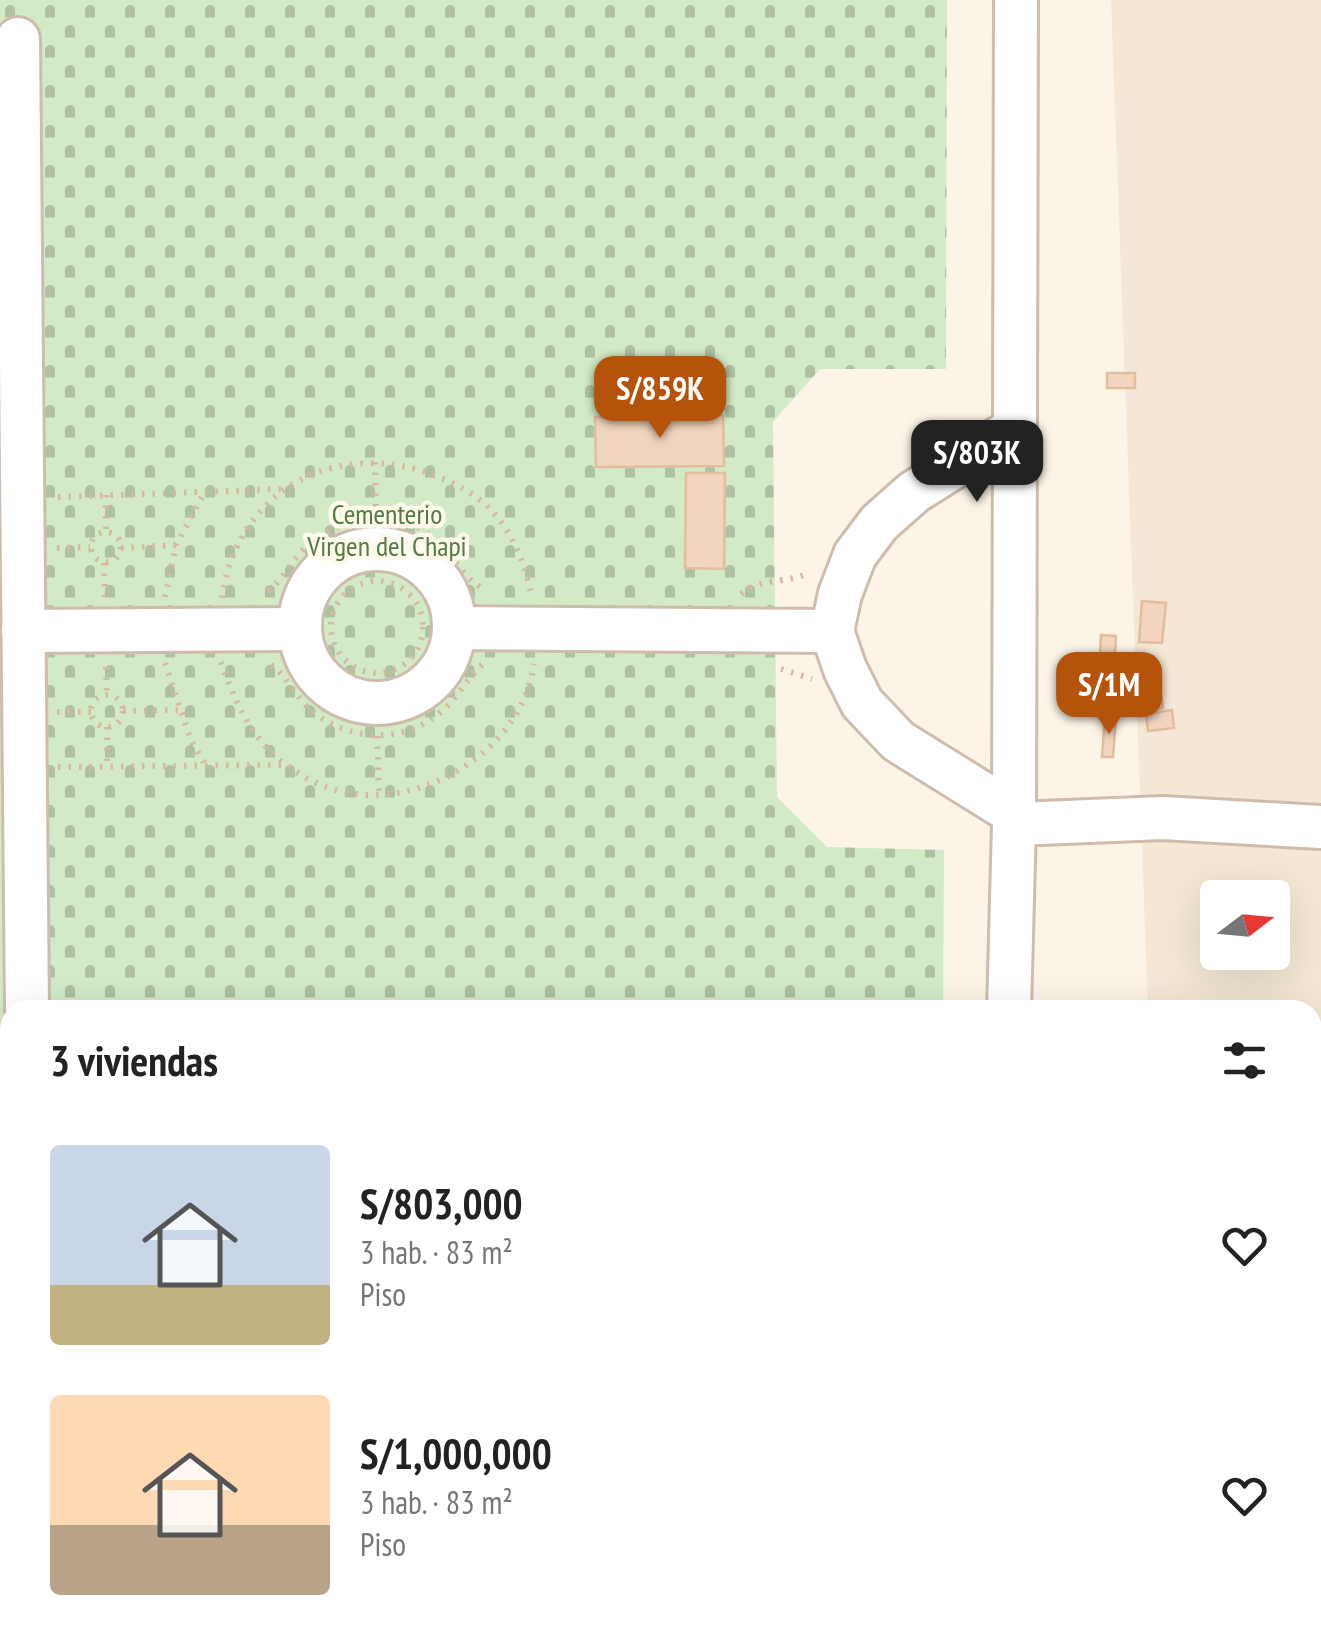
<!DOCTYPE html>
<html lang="es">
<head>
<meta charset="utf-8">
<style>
	:root { --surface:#fff; --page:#f6f6f6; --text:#222; --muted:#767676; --accent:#b45309 }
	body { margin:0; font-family:"PT Sans Narrow",sans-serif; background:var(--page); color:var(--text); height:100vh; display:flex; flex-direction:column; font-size:38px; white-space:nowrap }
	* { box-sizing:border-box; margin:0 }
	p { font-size:32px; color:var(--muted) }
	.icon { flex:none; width:55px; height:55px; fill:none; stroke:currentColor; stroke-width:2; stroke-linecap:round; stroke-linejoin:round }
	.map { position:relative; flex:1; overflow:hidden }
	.side { position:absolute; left:0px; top:1000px; width:1322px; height:642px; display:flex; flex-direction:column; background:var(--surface); border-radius:30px 30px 0 0; box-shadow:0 10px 40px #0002 }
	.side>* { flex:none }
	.needle { width:65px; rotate:74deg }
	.tools { position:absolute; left:1200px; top:880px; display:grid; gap:20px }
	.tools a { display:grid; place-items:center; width:90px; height:90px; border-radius:10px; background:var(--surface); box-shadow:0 10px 40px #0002; font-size:50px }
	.price { position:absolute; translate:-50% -85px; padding:0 22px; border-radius:20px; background:var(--accent); color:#fff; font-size:32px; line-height:65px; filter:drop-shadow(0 2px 5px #0008) }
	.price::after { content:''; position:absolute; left:50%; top:60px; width:30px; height:22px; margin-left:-15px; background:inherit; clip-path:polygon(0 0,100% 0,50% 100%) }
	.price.current { background:#222; color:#fff }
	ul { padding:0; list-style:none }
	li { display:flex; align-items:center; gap:30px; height:250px; padding:0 50px }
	li span { display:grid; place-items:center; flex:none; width:280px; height:200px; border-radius:10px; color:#555 }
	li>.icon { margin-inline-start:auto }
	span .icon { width:120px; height:120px; fill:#fffc; stroke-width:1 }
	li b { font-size:42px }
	h2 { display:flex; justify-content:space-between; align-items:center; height:120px; padding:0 50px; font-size:42px }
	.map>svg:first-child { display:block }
</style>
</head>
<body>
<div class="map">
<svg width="1321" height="1641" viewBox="0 0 1321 1641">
	<defs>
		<pattern id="cemetery-stones" width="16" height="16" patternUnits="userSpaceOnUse" patternTransform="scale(2.5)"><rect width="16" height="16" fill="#d2eac5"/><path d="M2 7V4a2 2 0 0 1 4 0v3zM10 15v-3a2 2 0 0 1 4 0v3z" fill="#afc1a2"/></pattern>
	</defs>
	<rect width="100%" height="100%" fill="#fcf5e7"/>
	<path fill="#f4e7d5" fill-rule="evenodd" d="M1111,0h210v1641h-150v-8l141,-1v-622h-164zM1218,898h54v54h-54z"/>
	<polygon fill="url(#cemetery-stones)" points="0,0 947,0 946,369 820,369 773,422 777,797 827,847 944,850 943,1010 10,1010 10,1632 939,1632 939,1641 0,1641"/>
	<g fill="#f2d5be" stroke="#e4bc9e" stroke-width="2.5">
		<rect x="1107" y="373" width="28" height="15"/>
		<polygon points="723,415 724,466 596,467 595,417"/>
		<polygon points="686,473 725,473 724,569 685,568"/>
		<polygon points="1142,601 1166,603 1162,643 1139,642"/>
		<polygon points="1101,635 1116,636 1115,654 1100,653"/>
		<polygon points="1160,688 1163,708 1141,711 1138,691"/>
		<polygon points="1172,710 1174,728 1148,731 1146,714"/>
		<polygon points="1105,716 1116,718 1113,757 1102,757"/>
	</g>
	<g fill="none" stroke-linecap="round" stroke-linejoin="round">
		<g stroke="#cebdad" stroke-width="48">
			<g id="minor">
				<polyline points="18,39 27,1010"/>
				<circle cx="377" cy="626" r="77"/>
				<polyline points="455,628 832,631"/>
				<polyline points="23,631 300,629"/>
				<polyline points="1012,812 898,741 862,703 845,669 832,631 840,594 855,555 879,523 914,492 1014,429"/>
				<polyline points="1014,824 1163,818 1321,827"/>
				<polyline points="1009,1010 1014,824 1016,0"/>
				<polyline points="993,1641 993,1632"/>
			</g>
		</g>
		<g stroke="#d7b8a1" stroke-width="6" stroke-dasharray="2.5 8" stroke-linecap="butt">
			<polyline points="375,462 376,519"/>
			<polyline points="106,495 106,531"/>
			<polyline points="58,497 282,489"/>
			<circle cx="106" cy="547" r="15"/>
			<polyline points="57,548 90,547"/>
			<polyline points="121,548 176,545"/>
			<polyline points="104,563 105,597"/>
			<circle cx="377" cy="627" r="46"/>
			<path d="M268,591c15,-11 21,-27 35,-41 28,-29 85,-44 121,-19 24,16 36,45 61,59"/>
			<path d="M741,594c20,-17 45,-10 67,-21"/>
			<polyline points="165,597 176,545 204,493"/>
			<path d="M222,598c13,-100 101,-155 197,-128 26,8 54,21 73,41 22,24 32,52 39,82"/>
			<path d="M221,662c18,52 38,91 89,118 87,46 211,-20 224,-116"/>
			<polyline points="165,663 190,738 205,765"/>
			<path d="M271,665c18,12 25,34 42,47 37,30 92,32 129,-1 16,-13 25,-34 41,-47"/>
			<polyline points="106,667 107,695"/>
			<polyline points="781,669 812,679"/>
			<circle cx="107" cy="711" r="16"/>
			<polyline points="123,711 179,710"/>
			<polyline points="57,712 91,712"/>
			<polyline points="107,727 107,767"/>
			<polyline points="377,736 379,794"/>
			<polyline points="58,767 286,765"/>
		</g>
		<use href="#minor" stroke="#fff" stroke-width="42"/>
	</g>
	<g text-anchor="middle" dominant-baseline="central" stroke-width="9" stroke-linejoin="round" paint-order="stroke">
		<g font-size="28" fill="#517c42" stroke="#fff9ed">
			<text x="387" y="513">Cementerio<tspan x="387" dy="32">Virgen del Chapi</tspan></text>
		</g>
	</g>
</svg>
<div class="tools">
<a><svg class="needle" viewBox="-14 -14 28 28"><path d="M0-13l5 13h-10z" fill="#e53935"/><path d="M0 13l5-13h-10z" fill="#767676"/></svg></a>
</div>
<b class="price" style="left:660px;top:441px">S/859K</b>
<b class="price current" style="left:977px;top:505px">S/803K</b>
<b class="price" style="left:1109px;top:737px">S/1M</b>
<section class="side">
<h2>3 viviendas<svg class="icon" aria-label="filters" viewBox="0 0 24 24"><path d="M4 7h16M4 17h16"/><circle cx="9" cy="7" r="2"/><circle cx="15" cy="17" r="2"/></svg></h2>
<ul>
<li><span style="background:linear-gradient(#c9d6e8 70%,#c2b280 0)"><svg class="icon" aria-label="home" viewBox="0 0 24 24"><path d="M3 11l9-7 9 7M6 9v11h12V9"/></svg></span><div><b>S/803,000</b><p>3 hab. · 83 m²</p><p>Piso</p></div><svg class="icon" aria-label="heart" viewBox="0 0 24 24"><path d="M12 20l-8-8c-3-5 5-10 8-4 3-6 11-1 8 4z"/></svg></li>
<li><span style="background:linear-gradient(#ffd9b3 65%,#b9a48a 0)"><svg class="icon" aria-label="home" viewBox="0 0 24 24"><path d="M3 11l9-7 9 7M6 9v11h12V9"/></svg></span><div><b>S/1,000,000</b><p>3 hab. · 83 m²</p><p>Piso</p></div><svg class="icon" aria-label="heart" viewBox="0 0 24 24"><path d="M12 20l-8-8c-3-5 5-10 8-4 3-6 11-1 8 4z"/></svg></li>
</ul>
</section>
</div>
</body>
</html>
